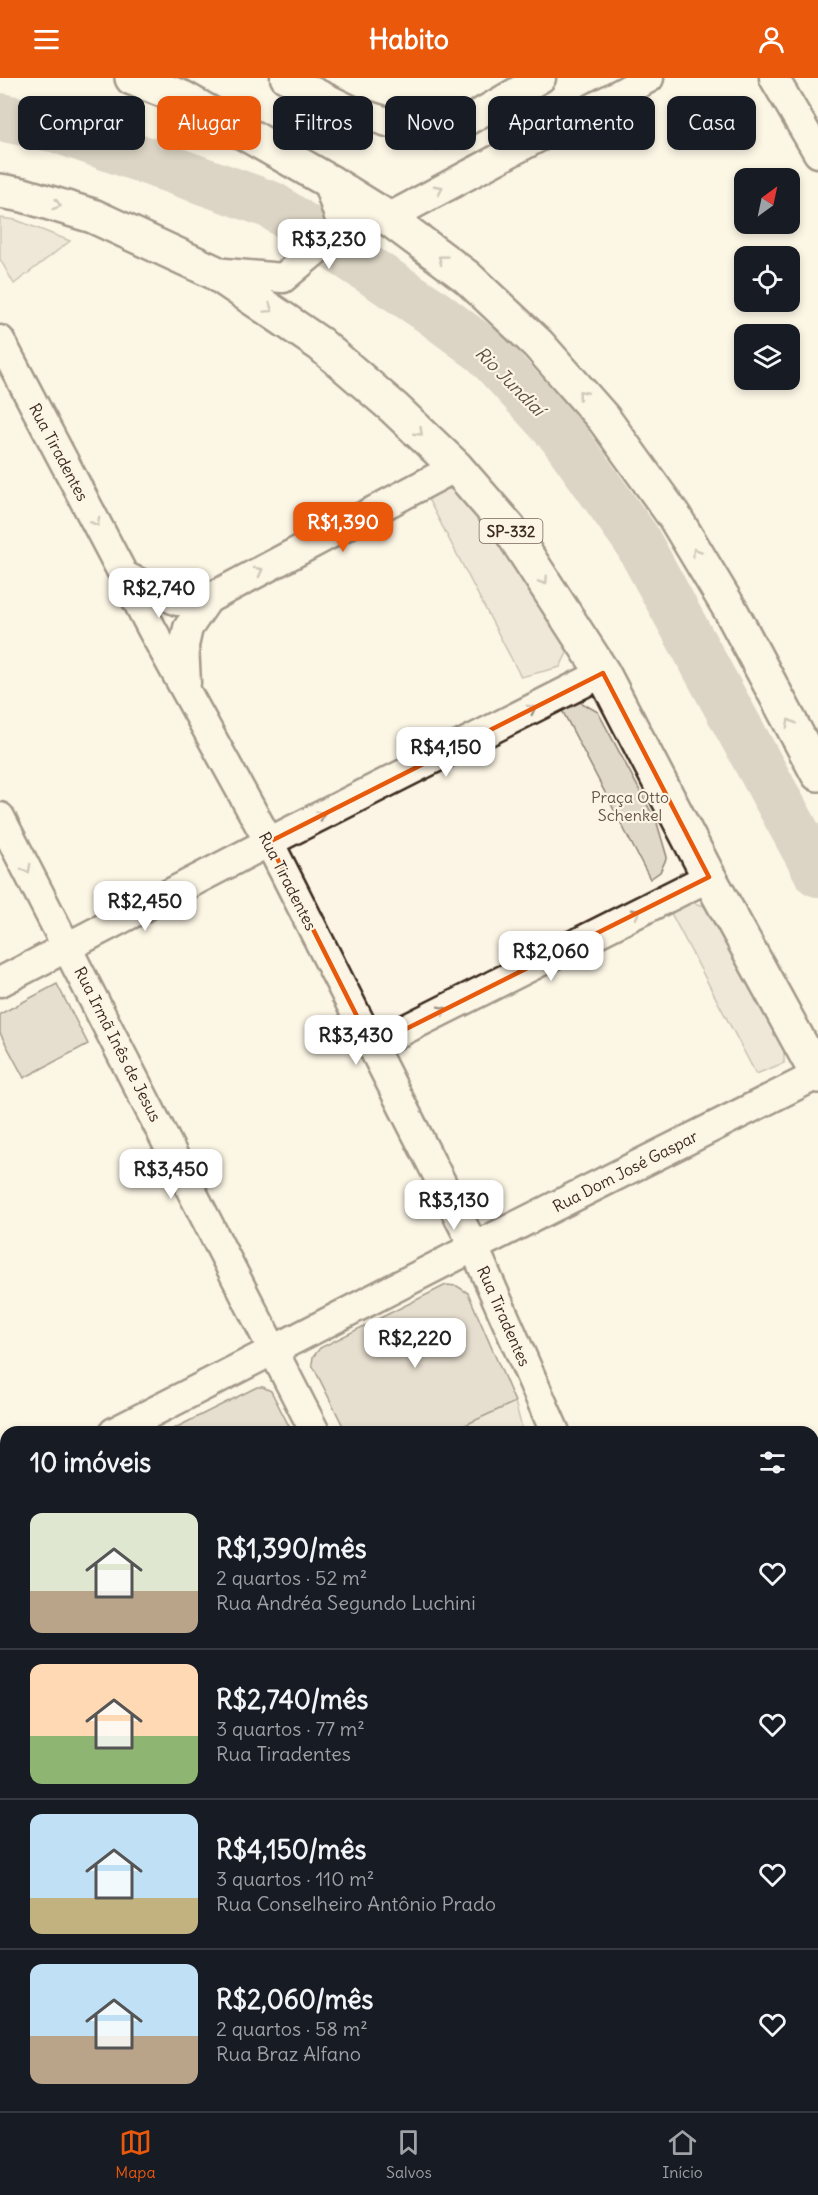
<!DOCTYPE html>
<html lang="pt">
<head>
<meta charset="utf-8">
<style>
	:root { --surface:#171b24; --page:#20242c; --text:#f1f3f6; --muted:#9ea1a6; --line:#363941; --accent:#ea580c }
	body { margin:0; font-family:Delius,sans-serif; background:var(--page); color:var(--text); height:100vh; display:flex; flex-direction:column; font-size:22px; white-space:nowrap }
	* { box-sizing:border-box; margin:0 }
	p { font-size:20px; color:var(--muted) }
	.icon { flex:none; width:33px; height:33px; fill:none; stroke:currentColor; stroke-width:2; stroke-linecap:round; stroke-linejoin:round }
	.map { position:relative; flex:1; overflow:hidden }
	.details { position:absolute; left:0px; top:1348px; width:819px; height:686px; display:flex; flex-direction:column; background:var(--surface); border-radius:18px 18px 0 0; box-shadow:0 3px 9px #0003 }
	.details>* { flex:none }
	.top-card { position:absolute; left:18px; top:18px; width:783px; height:54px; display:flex; gap:12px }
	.needle { width:39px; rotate:33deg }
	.tools { position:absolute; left:734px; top:90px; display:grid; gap:12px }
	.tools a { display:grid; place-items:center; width:66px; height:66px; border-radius:12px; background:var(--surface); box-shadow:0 3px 9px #0003; font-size:30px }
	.price { position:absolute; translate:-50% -51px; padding:0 14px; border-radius:12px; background:#fff; color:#222; font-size:20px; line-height:39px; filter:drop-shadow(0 2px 3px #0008) }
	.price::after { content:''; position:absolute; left:50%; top:36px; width:18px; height:14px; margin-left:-9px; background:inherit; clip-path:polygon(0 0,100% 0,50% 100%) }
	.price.current { background:var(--accent); color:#fff }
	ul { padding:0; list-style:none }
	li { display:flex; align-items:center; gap:18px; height:150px; padding:0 30px }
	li+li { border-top:2px solid var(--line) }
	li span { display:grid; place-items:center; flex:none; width:168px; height:120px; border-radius:12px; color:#555 }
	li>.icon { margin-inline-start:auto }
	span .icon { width:72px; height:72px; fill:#fffc; stroke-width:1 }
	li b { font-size:26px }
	h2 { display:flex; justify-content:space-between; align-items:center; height:72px; padding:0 30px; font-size:26px }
	.tag { padding:0 21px; border-radius:12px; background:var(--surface); box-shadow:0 3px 9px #0003; font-size:21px; line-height:54px }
	.tag.current { background:var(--accent); color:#fff }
	header { display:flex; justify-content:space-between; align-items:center; height:78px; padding:0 30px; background:var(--accent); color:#fff; font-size:27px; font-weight:700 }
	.menu { display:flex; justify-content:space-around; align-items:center; height:84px; border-top:2px solid var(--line); background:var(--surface); font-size:16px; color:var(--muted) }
	.menu a { display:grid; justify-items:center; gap:3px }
	.menu .current { color:var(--accent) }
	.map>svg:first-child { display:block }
</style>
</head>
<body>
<header><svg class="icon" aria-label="menu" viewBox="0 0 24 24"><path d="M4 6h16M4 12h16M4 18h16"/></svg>Habito<svg class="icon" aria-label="person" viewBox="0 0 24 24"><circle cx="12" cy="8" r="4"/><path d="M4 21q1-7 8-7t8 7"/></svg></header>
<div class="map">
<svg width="818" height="2033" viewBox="0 0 818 2033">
	<rect width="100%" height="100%" fill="#fcf5e5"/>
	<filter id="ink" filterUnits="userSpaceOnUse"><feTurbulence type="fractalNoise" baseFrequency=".0167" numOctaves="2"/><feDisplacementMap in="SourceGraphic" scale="12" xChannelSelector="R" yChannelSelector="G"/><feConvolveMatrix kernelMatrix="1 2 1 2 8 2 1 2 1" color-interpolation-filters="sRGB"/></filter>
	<g filter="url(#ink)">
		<g fill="#e0d8c8" stroke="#8e8173" stroke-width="1.5">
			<polygon points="0,140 16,142 70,163 14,206 0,181"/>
			<polygon points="448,411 462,414 510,476 568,573 560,589 521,599 425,415"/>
			<polygon points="580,624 598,634 657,745 667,779 660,794 650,801 562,632"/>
			<polygon points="690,824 704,828 784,970 784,985 756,996 671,835"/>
			<polygon points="515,1324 523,1354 450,1354"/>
		</g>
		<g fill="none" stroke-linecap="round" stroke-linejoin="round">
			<polyline stroke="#b7ad9e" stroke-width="48" points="0,39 57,51 271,127 427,230 486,274 562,357 636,461 818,795"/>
		</g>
		<g fill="#ccc2b3" stroke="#3b2a1e" stroke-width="1.5">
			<polygon points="57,906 88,966 24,1000 0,955 0,936"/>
			<polygon points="446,1207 457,1208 468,1215 515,1324 450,1354 346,1354 312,1286 313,1279 320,1270"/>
			<polygon points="257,1309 263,1309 271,1313 292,1354 167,1354"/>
		</g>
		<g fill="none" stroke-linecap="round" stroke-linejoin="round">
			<g stroke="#3b2a1e" stroke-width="33">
				<g id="minor">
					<polyline points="285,0 353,33 422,55 437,56 451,52 541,0"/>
					<polyline points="774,0 818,75"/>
					<polyline points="214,194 283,200 345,148 388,140 649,0"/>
					<polyline points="0,262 153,553 269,764 372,968 474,1169 555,1354"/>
					<polyline points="125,498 177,523 208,521 456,389"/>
					<polyline points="186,605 184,568 188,550 208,521"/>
					<polyline points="0,739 315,1354"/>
					<polyline points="0,904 269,764 603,595"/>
					<polyline points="372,968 709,799"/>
					<polyline points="114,1354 474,1169 817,997"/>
					<polyline points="0,1381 6,1392"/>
					<polyline points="0,1414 6,1411"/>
					<polyline points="0,1923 6,1920"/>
					<polyline points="0,2027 3,2033"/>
					<polyline points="333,2028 336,2033"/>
					<polyline points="620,2028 621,2033"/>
				</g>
			</g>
			<g stroke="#3b2a1e" stroke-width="38">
				<g id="major">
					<polyline points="132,0 183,20 330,104 388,140 467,199 538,266 604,341 674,438 731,533 818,696"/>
					<polyline points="330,104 345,148"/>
					<polyline points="0,113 23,117 93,138 214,194 320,266 394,330 456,389 509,450 603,595 709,799 818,998"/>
				</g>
			</g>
			<use href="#minor" stroke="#fcf5e5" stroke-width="28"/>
			<use href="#major" stroke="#fcf5e5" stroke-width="33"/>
		</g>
		<defs><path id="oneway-chevron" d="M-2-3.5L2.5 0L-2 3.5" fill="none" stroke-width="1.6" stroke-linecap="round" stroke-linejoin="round" transform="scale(1.5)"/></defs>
		<g stroke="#9c9082">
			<use href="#oneway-chevron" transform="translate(439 111) rotate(-28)"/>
			<use href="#oneway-chevron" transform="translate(57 127) rotate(16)"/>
			<use href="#oneway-chevron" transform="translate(442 181) rotate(-143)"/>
			<use href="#oneway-chevron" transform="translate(269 231) rotate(34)"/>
			<use href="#oneway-chevron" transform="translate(582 316) rotate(-131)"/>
			<use href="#oneway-chevron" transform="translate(419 354) rotate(44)"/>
			<use href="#oneway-chevron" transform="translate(96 444) rotate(62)"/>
			<use href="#oneway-chevron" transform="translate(696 474) rotate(-121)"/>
			<use href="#oneway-chevron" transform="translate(259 493) rotate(-28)"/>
			<use href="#oneway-chevron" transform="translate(544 503) rotate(57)"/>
			<use href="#oneway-chevron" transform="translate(532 631) rotate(-27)"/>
			<use href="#oneway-chevron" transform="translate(790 645) rotate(-118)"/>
			<use href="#oneway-chevron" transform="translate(321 737) rotate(-27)"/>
			<use href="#oneway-chevron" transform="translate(27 791) rotate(62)"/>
			<use href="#oneway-chevron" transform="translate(636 835) rotate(-27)"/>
			<use href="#oneway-chevron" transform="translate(443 932) rotate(-27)"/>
		</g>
	</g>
	<path d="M0 0H818V2033H0ZM603,595l106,204 -337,169 -103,-204z" fill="#fcf5e5" fill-opacity=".55" fill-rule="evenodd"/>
	<path fill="none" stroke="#e8590c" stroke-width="4.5" stroke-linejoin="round" d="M603,595l106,204 -337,169 -103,-204z"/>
	<g text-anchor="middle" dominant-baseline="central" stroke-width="4.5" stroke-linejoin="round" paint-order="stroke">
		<rect fill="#fcf5e5" stroke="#75675a" stroke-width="1.5" x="479.5" y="441" width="63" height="24" rx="4.5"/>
		<g font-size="15" font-weight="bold" fill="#3b2a1e">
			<text x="511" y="453">SP-332</text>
		</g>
		<g font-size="16" fill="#3b2a1e" stroke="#fcf5e5">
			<text transform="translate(59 374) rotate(62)">Rua Tiradentes</text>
			<text transform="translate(288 803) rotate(63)">Rua Tiradentes</text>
			<text transform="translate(118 966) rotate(63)">Rua Irmã Inês de Jesus</text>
			<text transform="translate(625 1093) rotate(-27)">Rua Dom José Gaspar</text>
			<text transform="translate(504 1238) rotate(66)">Rua Tiradentes</text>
		</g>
		<g font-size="16" fill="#645648" stroke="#fcf5e5">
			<text x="630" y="719">Praça Otto<tspan x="630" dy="18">Schenkel</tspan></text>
		</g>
		<g font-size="18" font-style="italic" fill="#605144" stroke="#fcf5e5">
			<text transform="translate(510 303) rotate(45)">Rio Jundiaí</text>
		</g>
	</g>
</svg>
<div class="tools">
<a><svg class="needle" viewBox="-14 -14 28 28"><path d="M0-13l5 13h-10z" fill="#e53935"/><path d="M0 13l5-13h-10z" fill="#9ea1a6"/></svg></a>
<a><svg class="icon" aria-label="locate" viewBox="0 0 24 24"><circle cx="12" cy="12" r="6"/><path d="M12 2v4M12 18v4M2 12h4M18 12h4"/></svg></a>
<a><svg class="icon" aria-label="layers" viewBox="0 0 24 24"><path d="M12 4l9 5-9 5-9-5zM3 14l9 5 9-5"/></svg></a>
</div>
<b class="price" style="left:329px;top:192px">R$3,230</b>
<b class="price current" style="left:343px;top:475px">R$1,390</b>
<b class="price" style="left:159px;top:541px">R$2,740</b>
<b class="price" style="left:446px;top:700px">R$4,150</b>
<b class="price" style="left:145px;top:854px">R$2,450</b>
<b class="price" style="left:551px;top:904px">R$2,060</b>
<b class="price" style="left:356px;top:988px">R$3,430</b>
<b class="price" style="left:171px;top:1122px">R$3,450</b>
<b class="price" style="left:454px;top:1153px">R$3,130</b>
<b class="price" style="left:415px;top:1291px">R$2,220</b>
<div class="top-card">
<a class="tag">Comprar</a>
<a class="tag current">Alugar</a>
<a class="tag">Filtros</a>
<a class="tag">Novo</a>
<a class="tag">Apartamento</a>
<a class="tag">Casa</a>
</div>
<section class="details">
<h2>10 imóveis<svg class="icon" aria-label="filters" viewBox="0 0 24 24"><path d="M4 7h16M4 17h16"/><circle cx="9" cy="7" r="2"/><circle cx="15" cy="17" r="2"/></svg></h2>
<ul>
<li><span style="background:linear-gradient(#dfe7d0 65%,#b9a48a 0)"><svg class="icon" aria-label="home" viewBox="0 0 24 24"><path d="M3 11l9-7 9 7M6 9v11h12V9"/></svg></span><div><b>R$1,390/mês</b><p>2 quartos · 52 m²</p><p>Rua Andréa Segundo Luchini</p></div><svg class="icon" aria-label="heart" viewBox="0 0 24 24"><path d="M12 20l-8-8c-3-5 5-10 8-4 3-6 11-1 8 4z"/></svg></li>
<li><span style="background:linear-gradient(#ffd9b3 60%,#8fb573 0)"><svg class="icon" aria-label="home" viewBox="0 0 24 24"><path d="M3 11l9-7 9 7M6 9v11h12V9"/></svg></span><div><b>R$2,740/mês</b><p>3 quartos · 77 m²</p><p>Rua Tiradentes</p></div><svg class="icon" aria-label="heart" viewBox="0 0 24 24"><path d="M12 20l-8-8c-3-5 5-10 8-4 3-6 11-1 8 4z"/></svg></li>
<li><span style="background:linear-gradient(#bfe0f5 70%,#c2b280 0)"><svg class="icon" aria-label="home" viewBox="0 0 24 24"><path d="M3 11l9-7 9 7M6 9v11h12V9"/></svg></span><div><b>R$4,150/mês</b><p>3 quartos · 110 m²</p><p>Rua Conselheiro Antônio Prado</p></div><svg class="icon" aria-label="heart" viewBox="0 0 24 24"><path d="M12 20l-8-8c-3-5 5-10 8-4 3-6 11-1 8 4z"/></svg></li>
<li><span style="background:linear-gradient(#bfe0f5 60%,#b9a48a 0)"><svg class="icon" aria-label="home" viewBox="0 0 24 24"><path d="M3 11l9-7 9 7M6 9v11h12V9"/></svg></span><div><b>R$2,060/mês</b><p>2 quartos · 58 m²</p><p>Rua Braz Alfano</p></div><svg class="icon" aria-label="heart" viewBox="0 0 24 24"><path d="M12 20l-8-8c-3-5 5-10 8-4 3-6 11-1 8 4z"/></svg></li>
</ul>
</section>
</div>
<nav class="menu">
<a class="current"><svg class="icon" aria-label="map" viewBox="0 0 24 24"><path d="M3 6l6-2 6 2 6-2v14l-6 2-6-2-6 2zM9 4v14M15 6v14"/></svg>Mapa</a>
<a><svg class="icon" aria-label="saved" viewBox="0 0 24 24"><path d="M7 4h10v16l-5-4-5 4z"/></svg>Salvos</a>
<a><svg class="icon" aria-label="home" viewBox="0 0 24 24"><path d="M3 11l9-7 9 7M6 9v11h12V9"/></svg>Início</a>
</nav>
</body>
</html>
